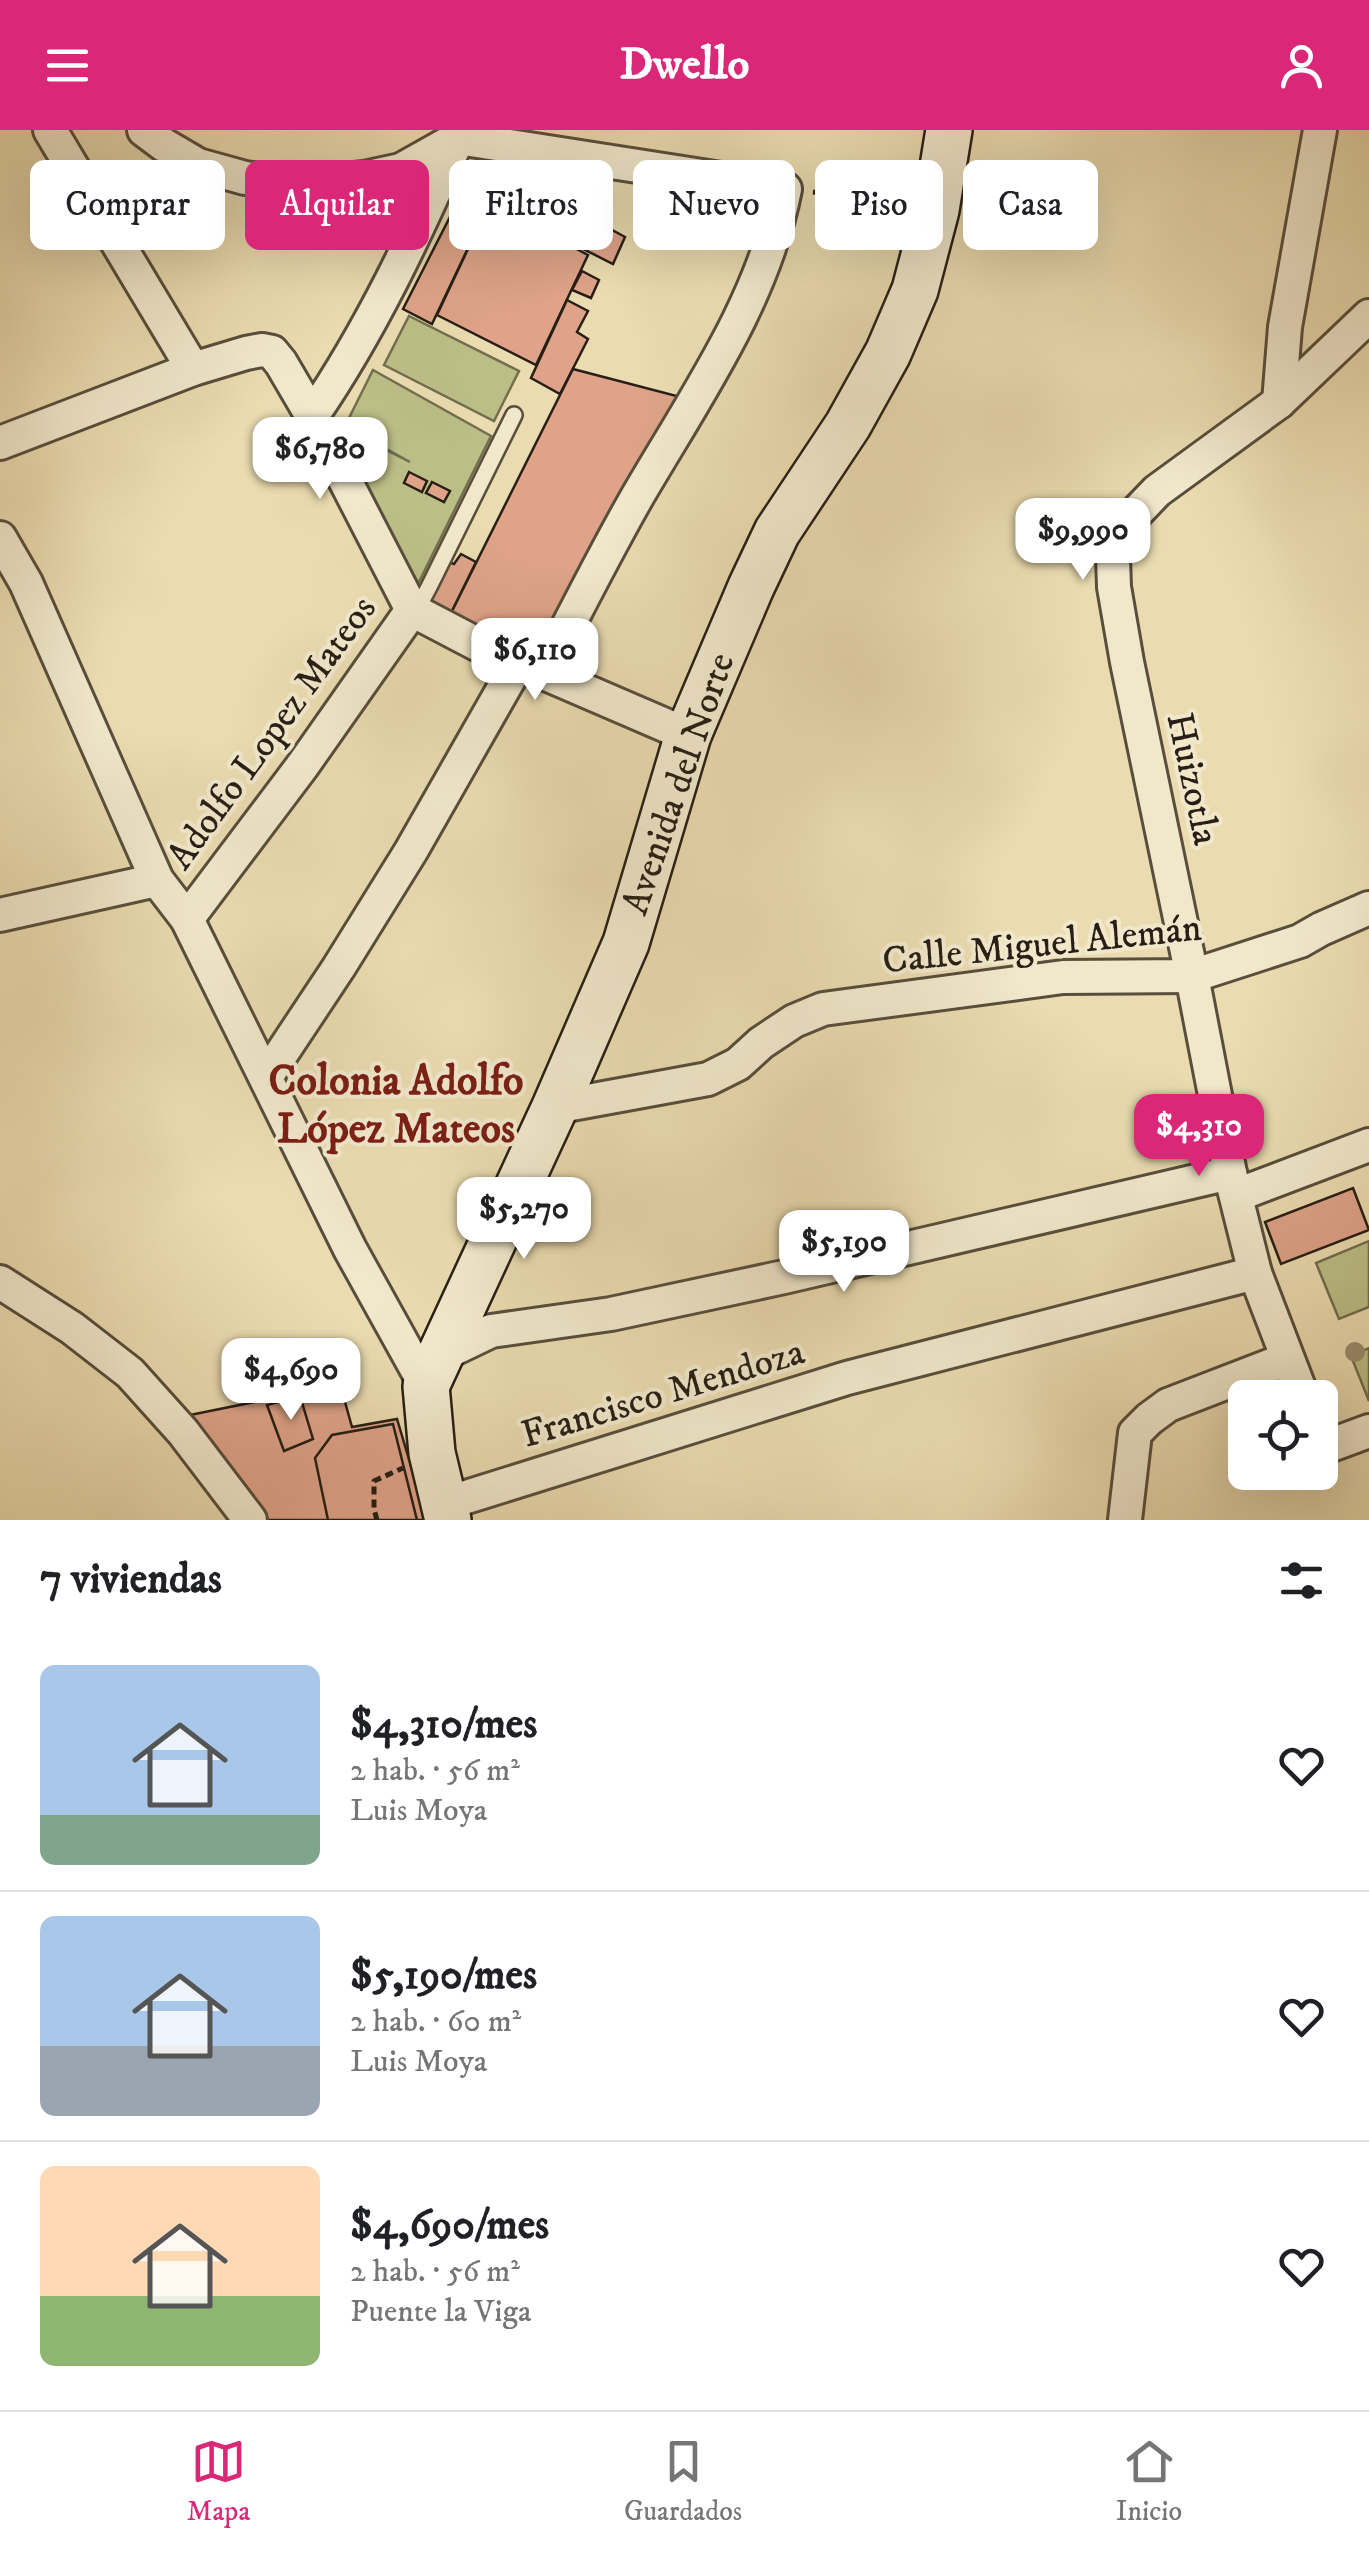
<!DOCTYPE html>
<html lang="es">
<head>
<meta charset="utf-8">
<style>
	:root { --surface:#fff; --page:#f2f2f2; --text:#202124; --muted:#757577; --line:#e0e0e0; --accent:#db2777 }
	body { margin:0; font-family:"IM FELL DW Pica",serif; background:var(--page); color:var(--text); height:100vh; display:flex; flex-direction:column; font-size:38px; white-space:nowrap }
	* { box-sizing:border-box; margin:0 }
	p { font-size:32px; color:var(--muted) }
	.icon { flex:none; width:55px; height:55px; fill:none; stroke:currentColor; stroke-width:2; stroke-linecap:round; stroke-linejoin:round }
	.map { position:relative; height:1390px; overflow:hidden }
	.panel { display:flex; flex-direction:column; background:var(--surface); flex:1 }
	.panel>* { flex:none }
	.guide { position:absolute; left:30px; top:30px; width:1310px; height:90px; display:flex; gap:20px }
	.controls { position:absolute; left:1228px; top:1250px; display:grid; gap:20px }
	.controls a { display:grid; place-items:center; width:110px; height:110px; border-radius:15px; background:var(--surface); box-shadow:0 10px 40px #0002; font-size:50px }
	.price { position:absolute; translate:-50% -85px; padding:0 22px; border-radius:20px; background:#fff; color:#222; font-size:32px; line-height:65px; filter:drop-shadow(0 2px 5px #0008) }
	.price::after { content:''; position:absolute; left:50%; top:60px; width:30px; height:22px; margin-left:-15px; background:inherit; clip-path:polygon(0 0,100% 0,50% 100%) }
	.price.selected { background:var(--accent); color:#fff }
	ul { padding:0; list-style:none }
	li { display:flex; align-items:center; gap:30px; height:250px; padding:0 40px }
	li+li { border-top:2px solid var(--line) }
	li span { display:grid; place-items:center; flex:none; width:280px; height:200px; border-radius:15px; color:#555 }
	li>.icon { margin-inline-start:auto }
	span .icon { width:120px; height:120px; fill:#fffc; stroke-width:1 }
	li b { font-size:42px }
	h2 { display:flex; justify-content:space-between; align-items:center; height:120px; padding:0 40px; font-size:42px }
	.pill { padding:0 35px; border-radius:15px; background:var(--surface); box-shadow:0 10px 40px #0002; font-size:35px; line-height:90px }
	.pill.selected { background:var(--accent); color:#fff }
	header { display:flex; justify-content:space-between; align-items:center; height:130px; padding:0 40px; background:var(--accent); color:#fff; font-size:45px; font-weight:800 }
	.tabs { display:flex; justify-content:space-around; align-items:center; height:140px; border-top:2px solid var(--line); background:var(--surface); font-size:28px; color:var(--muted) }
	.tabs a { display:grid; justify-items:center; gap:5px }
	.tabs .selected { color:var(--accent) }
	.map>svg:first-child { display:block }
</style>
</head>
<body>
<header><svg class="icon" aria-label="menu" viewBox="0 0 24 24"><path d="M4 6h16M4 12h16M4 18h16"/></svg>Dwello<svg class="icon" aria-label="person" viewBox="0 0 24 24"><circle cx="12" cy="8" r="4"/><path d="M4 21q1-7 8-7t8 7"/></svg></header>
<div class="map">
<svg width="1369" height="1390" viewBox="0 0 1369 1390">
	<rect width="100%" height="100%" fill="#eadbb0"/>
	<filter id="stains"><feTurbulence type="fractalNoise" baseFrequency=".002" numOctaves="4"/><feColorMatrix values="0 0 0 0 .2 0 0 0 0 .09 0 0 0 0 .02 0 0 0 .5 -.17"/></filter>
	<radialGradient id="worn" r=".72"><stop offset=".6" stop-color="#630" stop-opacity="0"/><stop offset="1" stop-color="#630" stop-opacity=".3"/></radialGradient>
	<g fill="#bcbe87" stroke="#726e4e" stroke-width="2.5">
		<polygon points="409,186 519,241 494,291 384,235"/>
		<polygon points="373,240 491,306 417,456 334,294 410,332 345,296"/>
		<polygon points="1369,1111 1369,1177 1339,1189 1316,1133"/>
		<polygon points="1369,1218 1369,1271 1351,1226"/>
	</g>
	<g fill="#dea389" stroke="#271f15" stroke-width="2.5">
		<polygon points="480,28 625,107 613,134 490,72 432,194 403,179"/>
		<polygon points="490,72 588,125 536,235 437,185"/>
		<polygon points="582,141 599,150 591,168 572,160"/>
		<polygon points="567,170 588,181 577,202 588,209 560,264 531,248"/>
		<polygon points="573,239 692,270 542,538 446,493"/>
		<polygon points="409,342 427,351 422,362 404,353"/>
		<polygon points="432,352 450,361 444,372 426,363"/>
		<polygon points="461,424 476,432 446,493 426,474 449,432 454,434"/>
		<polygon points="1353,1058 1369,1100 1281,1134 1265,1092"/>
		<polygon points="338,1247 352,1297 397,1289 427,1390 258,1390 180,1287 269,1269"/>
		<polygon points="300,1266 313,1309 284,1321 267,1275"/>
		<polygon points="393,1294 417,1390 328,1390 315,1328 332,1305"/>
	</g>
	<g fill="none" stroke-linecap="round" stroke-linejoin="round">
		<g stroke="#584e3c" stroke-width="20">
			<polyline id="lane" points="412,480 422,470 429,457 514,285"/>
		</g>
		<g stroke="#584e3c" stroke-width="38">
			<g id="street">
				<polyline points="50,0 193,239"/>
				<path d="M144,0l20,15 34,20 47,13 53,7 66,-7 37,-8 57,-32 327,51c-22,113 -91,210 -148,308 -33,58 -63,117 -93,176"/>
				<polyline points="1279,272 1285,197 1320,0"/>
				<path d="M312,286c59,-86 104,-182 146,-278"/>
				<polyline points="0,313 193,239 246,223 262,220 272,222 281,233 312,286 412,480"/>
				<polyline points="0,408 26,453 157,750 187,789 350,1119 426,1256"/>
				<polyline points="412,480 517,535 544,543 688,605"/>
				<polyline points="0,785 157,750"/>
				<polyline points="187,789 303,635 412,480"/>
				<polyline points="266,947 339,837 411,721 517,535"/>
				<polyline points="555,977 708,949 738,934 761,913 794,891 823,879 1063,847 1192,846 1300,811 1321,799 1369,778"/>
				<polyline points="1237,1065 1369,1015"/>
				<polyline points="0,1152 72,1198 130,1243 183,1302 250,1390"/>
				<polyline points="439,1226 491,1201 611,1184 784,1147 1230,1043"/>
				<polyline points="1303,1268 1255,1143 1230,1043 1192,846 1127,532 1114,457 1113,428 1121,407 1133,386 1157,361 1279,272 1369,186"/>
				<polyline points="1320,1310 1323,1318 1369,1301"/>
				<polyline points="444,1374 847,1248 1255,1143"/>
				<polyline points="1125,1390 1135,1303 1149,1289 1168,1275 1287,1229"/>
			</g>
		</g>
		<g stroke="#271f15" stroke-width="50">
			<polyline id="secondary" points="448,1390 432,1323 426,1256 555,977 626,813 688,605 751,457 777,402 848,295 888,223 915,160 936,80 949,0"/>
		</g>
		<g stroke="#271f15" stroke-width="5" stroke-dasharray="8 5" stroke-linecap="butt">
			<polyline points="813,62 901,74"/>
			<polyline points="377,1390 374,1379 374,1351 403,1338"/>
		</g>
		<use href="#lane" stroke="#f1e8cc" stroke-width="15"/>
		<use href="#street" stroke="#f1e8cc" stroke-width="32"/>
		<use href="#secondary" stroke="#f1e8cc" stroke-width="45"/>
	</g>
	<circle fill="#988e6d" cx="1355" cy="1222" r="10"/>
	<g text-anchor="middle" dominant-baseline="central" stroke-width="8" stroke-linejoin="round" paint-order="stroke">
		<g font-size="38" fill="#271f15" stroke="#f1e8cc">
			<text transform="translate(272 603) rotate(-54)">Adolfo Lopez Mateos</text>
			<text transform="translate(1192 649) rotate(78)">Huizotla</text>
			<text transform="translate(679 654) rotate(-71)">Avenida del Norte</text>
			<text transform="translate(1042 815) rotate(-6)">Calle Miguel Alemán</text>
			<text transform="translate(663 1264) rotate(-17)">Francisco Mendoza</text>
		</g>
		<g font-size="42" font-weight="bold" fill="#7a1f14" stroke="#f1e8cc">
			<text x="396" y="952">Colonia Adolfo<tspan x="396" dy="48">López Mateos</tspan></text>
		</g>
	</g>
	<rect width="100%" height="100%" filter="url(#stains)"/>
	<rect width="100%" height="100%" fill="url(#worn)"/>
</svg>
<div class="controls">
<a><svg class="icon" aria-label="locate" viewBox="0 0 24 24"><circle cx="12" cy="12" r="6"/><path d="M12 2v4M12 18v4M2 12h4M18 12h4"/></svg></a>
</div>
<b class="price" style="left:320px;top:372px">$6,780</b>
<b class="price" style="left:1083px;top:453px">$9,990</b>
<b class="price" style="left:535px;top:573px">$6,110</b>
<b class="price selected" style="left:1199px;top:1049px">$4,310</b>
<b class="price" style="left:524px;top:1132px">$5,270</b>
<b class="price" style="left:844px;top:1165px">$5,190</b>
<b class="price" style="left:291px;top:1293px">$4,690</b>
<div class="guide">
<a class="pill">Comprar</a>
<a class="pill selected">Alquilar</a>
<a class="pill">Filtros</a>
<a class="pill">Nuevo</a>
<a class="pill">Piso</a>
<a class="pill">Casa</a>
</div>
</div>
<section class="panel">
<h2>7 viviendas<svg class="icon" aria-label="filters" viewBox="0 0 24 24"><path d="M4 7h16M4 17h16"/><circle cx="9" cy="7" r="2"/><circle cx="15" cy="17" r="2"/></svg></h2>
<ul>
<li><span style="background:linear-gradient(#a9c7e8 75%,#7fa58c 0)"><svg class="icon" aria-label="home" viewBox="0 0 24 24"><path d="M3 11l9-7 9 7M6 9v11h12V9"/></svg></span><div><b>$4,310/mes</b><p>2 hab. · 56 m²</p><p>Luis Moya</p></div><svg class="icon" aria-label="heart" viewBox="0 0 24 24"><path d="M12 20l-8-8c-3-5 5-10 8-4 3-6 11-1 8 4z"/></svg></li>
<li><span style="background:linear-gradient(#a9c7e8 65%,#9aa5b1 0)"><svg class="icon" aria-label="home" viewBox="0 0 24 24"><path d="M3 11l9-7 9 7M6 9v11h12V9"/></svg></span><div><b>$5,190/mes</b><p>2 hab. · 60 m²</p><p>Luis Moya</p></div><svg class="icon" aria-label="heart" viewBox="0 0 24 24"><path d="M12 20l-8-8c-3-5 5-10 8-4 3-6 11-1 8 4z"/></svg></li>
<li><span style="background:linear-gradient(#ffd9b3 65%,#8fb573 0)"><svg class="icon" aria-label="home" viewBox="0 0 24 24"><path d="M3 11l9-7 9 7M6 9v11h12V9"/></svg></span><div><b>$4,690/mes</b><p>2 hab. · 56 m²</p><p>Puente la Viga</p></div><svg class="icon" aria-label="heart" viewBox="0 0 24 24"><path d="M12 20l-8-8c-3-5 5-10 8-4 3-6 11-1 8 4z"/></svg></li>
</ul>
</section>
<nav class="tabs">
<a class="selected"><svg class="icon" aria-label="map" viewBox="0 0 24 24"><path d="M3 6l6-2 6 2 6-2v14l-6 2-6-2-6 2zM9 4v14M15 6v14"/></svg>Mapa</a>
<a><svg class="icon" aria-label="saved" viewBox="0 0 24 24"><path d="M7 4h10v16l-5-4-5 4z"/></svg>Guardados</a>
<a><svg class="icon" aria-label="home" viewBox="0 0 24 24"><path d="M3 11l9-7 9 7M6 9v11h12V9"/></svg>Inicio</a>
</nav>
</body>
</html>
